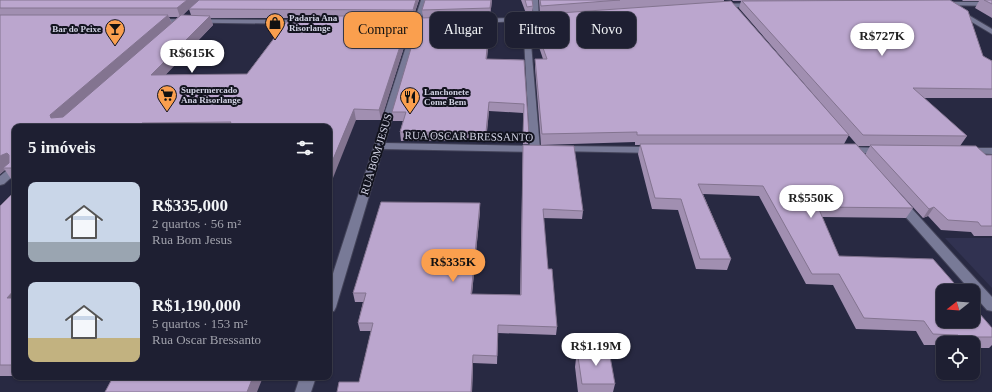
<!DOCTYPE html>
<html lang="pt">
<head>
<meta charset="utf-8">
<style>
	:root { --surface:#1e1f32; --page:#26273a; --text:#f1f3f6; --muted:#a1a2ac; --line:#3c3d4d; --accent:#fa9f4e }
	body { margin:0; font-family:Georgia,serif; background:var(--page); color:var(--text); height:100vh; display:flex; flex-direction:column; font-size:15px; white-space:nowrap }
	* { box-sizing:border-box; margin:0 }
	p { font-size:13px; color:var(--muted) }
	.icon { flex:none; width:22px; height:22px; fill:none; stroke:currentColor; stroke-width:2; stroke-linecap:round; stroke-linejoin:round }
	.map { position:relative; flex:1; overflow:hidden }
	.side { position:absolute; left:12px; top:124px; width:320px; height:256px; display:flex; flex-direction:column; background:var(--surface); border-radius:8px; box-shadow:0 1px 3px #0004,0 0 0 1px var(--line) }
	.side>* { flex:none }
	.hud { position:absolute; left:344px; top:12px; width:380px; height:36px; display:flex; gap:8px }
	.needle { width:26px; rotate:253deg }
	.controls { position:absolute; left:936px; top:284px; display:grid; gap:8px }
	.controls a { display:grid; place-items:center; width:44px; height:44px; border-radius:8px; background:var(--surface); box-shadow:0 1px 3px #0004,0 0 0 1px var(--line); font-size:20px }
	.price { position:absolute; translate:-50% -34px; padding:0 9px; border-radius:14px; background:#fff; color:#222; font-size:13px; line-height:26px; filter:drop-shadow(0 1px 2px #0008) }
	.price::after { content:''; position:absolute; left:50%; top:24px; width:12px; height:9px; margin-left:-6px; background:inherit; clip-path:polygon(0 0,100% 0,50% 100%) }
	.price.selected { background:var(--accent); color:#111 }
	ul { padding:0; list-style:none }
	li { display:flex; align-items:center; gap:12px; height:100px; padding:0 16px }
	li span { display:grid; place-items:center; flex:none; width:112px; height:80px; border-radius:8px; color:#555 }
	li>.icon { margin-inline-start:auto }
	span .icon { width:48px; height:48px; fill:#fffc; stroke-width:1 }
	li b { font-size:17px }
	h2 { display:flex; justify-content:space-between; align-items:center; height:48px; padding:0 16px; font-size:17px }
	.pill { padding:0 14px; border-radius:8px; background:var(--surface); box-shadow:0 1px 3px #0004,0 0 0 1px var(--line); font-size:14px; line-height:36px }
	.pill.selected { background:var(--accent); color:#111 }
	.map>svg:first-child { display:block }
</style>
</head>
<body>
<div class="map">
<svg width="992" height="392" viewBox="0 0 992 392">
	<rect width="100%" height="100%" fill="#282942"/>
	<polygon fill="#313251" points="945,238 992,238 992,288"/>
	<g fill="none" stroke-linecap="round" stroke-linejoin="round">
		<g stroke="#434359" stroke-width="2">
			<g id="service">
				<polygon points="532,0 538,0 539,21 534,20"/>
				<polygon points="526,18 529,20 540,149 535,152 530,149 523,20"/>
			</g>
		</g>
		<g stroke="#434359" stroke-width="2">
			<g id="minor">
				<polygon points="421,0 427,0 385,143 538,146 543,149 538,152 383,149 336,307 334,311 329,312 329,286"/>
				<polygon points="935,0 943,0 992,29 992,34"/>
				<polygon points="559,146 654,147 659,150 654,153 556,151 554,149 556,147"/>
				<polygon points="847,147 882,148 887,151 882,154 843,152 842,150 843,148"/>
				<polygon points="967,148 992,148 992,154 963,153 962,151 963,149"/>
				<polygon points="15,166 15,174 4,184 0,185 0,176 11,167"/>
				<polygon points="900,199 904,200 992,297 992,311 987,310 973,294 973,291 971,291 896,206 894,203 896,200"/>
				<polygon points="300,377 316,377 311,392 295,392"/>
			</g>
		</g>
		<g stroke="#434359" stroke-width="2">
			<g id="tertiary">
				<polygon points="942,2 992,2 992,6 940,5 940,3"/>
				<polygon points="755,3 758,5 757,6 720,8 717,6 720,4"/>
				<polygon points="545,17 547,18 547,20 475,23 472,21 475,19"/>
				<polygon points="157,19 301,20 304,22 301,24 155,22 154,21"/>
				<polygon points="433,20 436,22 435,23 397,24 394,22 397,20"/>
			</g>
		</g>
		<use href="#service" fill="#787a97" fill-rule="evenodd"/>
		<use href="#minor" fill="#787a97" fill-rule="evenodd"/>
		<use href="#tertiary" fill="#787a97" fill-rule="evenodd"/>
	</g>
	<g fill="#a18fb1" fill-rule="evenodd">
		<path d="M0,0h419l-6,18h-2v7l-30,95h-25l-27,7h-314v52h-4l-6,-9 -5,4zM189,9l2,6h-9h1zM169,17h9l-6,6zM210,18h79l-42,56 -82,1 48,-50z"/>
		<polygon points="492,0 490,17 490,24 487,59 524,60 529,135 528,144 523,144 523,113 489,111 486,141 401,141 400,132 403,121 393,121 392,112 423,18 422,10"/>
		<polygon points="521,0 532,0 533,6 532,15 540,14 539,0 724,0 724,1 849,135 844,144 913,208 906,218 822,217 839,256 992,337 992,345 989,348 973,348 973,343 943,343 943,345 924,345 916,331 856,329 833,285 806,284 759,196 703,194 731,259 727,270 696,269 678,210 652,209 638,154 640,145 635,145 635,142 541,145 535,68 535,59 543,59 531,23 531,16 527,16"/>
		<polygon points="732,0 950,0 983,56 992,61 992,98 924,98 967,136 960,146 986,155 992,155 992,236 974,236 971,232 941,230 928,216 923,218 865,155 870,146 858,146 739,8 741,1 733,1"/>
		<polygon points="962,0 992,0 992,18 975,8 979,1 963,1"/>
		<polygon points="523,145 583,211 582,219 543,218 548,269 557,327 556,335 498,333 497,364 473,363 472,392 337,392 359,382 371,331 360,331 358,323 363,302 355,302 353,293 480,211 472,294 520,295"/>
		<polygon points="15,191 15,376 0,376 0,206"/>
		<polygon points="577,350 615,384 613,392 578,392 575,367"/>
	</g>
	<g fill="#837490">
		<polygon points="187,0 200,0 189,9 180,17 177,8"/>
		<polygon points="416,0 419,0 413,18 413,10"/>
		<polygon points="491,0 492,0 490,17 490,8"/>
		<polygon points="168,15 172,24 56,126 51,118 50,115"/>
		<polygon points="210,16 213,25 156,85 151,75"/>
		<polygon points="410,16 411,25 381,120 379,110"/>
		<polygon points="490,16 490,24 486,68 486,59"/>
		<polygon points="489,102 489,111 486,141 486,132"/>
		<polygon points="354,109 356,120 329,188 329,169"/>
		<polygon points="142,123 144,127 138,127"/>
		<polygon points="7,153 15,165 3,168 5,170 0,174 0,156 2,155"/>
		<polygon points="480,203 480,211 471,303 471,294"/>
		<polygon points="934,207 928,216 923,218 929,209"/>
		<polygon points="15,289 15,307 7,298"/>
		<polygon points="473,355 473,363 472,392 471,392"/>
		<polygon points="253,377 263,377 257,392 247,392"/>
	</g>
	<g fill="#bba6ce" stroke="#837490">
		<polygon points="0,0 187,0 177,8 0,8"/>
		<polygon points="199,0 416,0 413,10 189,9"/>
		<polygon points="425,0 491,0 490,8 422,10"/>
		<polygon points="525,0 532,0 533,6 527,7"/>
		<polygon points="540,0 620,0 541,6"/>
		<polygon points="950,0 968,11 983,56 992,61 992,89 913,88 967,136 863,135 742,1"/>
		<polygon points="984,0 992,0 992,4"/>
		<polygon points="731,1 849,135 637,135 637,132 542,134 535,59 547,59 531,15"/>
		<polygon points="0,15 168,15 50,115 51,118 63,117 181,15 210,16 151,75 247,74 291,16 410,16 379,110 354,109 329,169 329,127 228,127 231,122 142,123 138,127 15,127 15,168 3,168 9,163 9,155 7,153 2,155 0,156"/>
		<polygon points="490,16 486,59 524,60 529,135 523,135 524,104 489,102 486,132 400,132 406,112 392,112 420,18"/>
		<polygon points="640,144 856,144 913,208 818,207 839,256 933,259 961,291 943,291 943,321 973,321 973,306 992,328 992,337 959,337 958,335 933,334 924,321 864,318 839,274 812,274 763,186 698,184 731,259 700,259 681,199 655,198"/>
		<polygon points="523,145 574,146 583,211 543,209 548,269 552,269 557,327 498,325 497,356 473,355 471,392 337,392 339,382 359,382 373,323 358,323 366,293 353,293 381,202 480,203 471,294 521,295"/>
		<polygon points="870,145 976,146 986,155 992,155 992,226 981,226 978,222 948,220 934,207 929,209"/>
		<polygon points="15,191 15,270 14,271 15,271 15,289 7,298 15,298 15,365 0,365 0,206"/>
		<polygon points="577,350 609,351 615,384 582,384"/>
		<polygon points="113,377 253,377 247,392 105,392"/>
	</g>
	<defs>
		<g id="shop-pin" transform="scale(1)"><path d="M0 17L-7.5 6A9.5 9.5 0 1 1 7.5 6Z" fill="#fa9f4e" stroke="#12131e"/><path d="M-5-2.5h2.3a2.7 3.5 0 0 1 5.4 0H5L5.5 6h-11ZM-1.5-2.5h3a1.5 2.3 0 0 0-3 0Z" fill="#111"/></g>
		<g id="bar-pin" transform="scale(1)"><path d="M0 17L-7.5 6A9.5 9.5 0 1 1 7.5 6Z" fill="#fa9f4e" stroke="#12131e"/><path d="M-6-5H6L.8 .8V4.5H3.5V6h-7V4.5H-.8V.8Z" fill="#111"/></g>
		<g id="supermarket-pin" transform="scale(1)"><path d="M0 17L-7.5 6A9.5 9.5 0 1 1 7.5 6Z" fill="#fa9f4e" stroke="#12131e"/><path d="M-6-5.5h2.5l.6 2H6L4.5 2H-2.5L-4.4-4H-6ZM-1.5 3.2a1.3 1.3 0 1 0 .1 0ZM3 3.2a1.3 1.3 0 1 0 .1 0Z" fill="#111"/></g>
		<g id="restaurant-pin" transform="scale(1)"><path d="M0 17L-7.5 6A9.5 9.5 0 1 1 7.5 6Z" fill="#fa9f4e" stroke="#12131e"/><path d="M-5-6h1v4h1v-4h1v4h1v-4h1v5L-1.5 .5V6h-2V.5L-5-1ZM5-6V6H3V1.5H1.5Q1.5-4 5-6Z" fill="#111"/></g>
	</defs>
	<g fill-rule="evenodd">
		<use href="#shop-pin" x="275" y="23"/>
		<use href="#bar-pin" x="115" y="29"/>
		<use href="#supermarket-pin" x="167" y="95"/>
		<use href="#restaurant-pin" x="410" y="97"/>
	</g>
	<g text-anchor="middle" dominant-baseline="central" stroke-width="4" stroke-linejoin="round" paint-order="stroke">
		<g font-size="9" font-weight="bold" fill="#d1d2e3" stroke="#12131e" text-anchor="start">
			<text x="289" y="18">Padaria Ana<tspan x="289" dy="10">Risorlange</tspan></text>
			<text x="101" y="29" text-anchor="end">Bar do Peixe</text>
			<text x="181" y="90">Supermercado<tspan x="181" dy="10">Ana Risorlange</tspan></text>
			<text x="424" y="92">Lanchonete<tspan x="424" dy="10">Come Bem</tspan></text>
		</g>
		<g font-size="11" fill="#d1d2e3" stroke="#12131e">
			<text transform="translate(469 136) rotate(1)">RUA OSCAR BRESSANTO</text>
			<text transform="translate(376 154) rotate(-73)">RUA BOM JESUS</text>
		</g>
	</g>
</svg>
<div class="controls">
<a><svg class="needle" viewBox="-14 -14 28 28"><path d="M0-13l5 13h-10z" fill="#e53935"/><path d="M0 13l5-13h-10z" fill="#a1a2ac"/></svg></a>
<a><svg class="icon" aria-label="locate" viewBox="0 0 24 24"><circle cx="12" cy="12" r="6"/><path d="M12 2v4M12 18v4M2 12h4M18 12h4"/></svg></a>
</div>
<b class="price" style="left:882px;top:57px">R$727K</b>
<b class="price" style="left:192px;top:74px">R$615K</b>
<b class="price" style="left:811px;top:219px">R$550K</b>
<b class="price selected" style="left:453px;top:283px">R$335K</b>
<b class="price" style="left:596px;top:367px">R$1.19M</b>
<div class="hud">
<a class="pill selected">Comprar</a>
<a class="pill">Alugar</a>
<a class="pill">Filtros</a>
<a class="pill">Novo</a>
</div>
<section class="side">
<h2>5 imóveis<svg class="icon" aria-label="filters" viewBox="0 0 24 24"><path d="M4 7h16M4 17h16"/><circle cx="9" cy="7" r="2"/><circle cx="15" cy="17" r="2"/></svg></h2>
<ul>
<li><span style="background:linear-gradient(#c9d6e8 75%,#9aa5b1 0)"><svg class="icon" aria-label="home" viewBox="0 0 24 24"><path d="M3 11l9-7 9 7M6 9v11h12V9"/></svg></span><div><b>R$335,000</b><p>2 quartos · 56 m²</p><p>Rua Bom Jesus</p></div></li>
<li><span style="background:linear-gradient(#c9d6e8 70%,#c2b280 0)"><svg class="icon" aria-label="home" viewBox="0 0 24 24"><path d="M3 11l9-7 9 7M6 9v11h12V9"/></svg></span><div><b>R$1,190,000</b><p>5 quartos · 153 m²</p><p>Rua Oscar Bressanto</p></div></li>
</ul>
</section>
</div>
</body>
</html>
